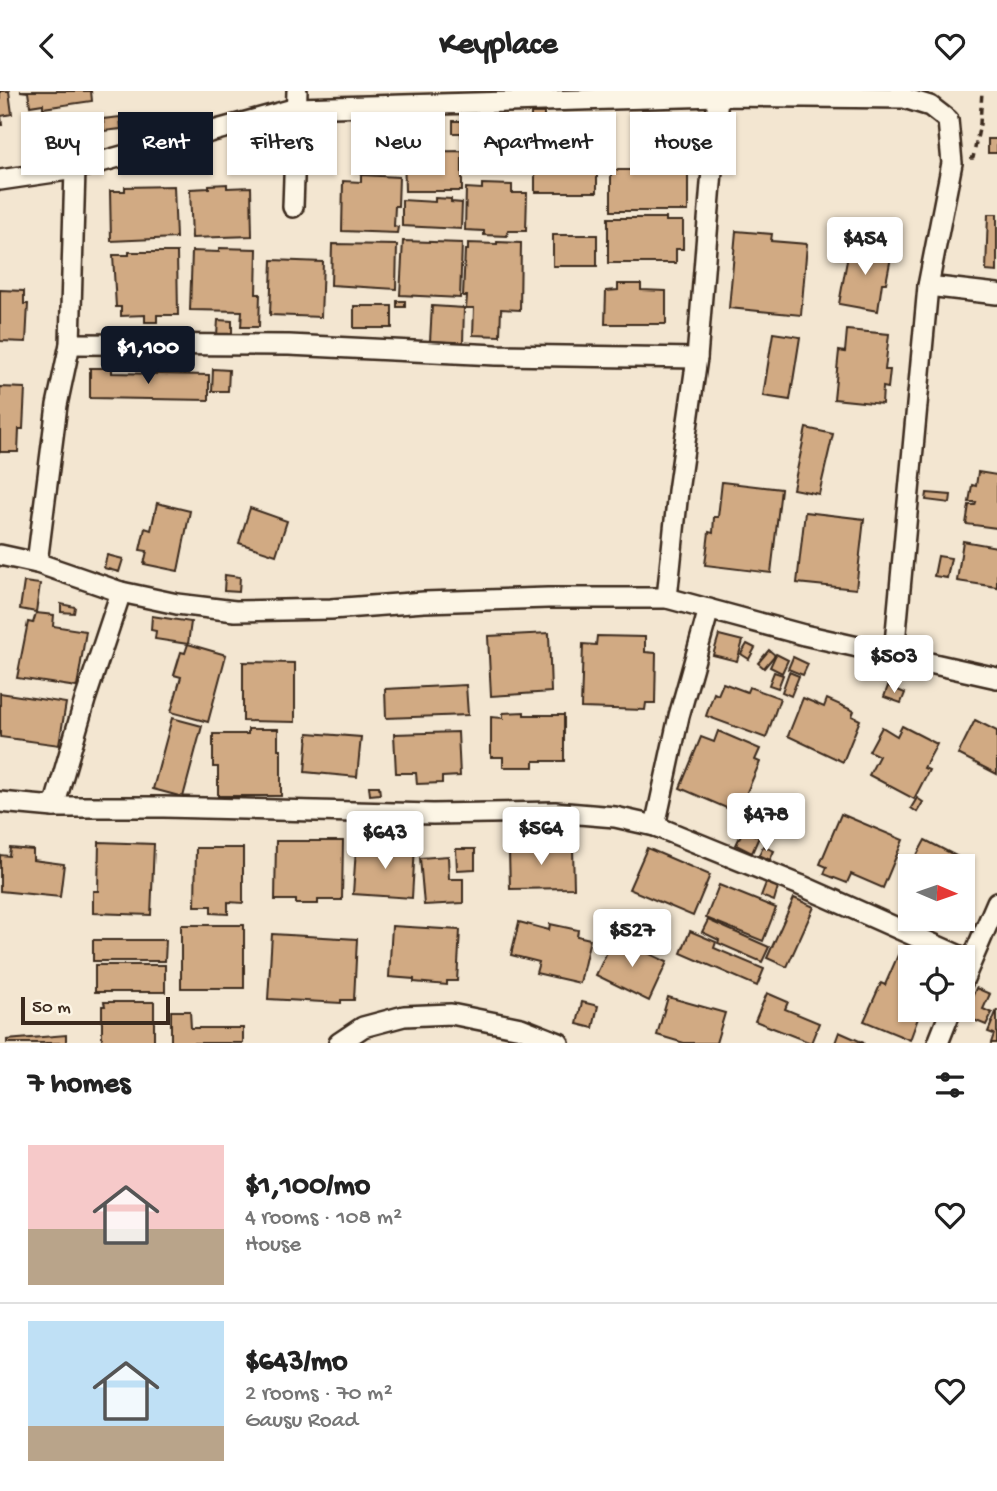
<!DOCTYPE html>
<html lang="en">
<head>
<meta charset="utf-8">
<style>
	:root { --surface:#fff; --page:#f6f6f6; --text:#222; --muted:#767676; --line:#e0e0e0; --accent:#111827 }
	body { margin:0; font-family:"Gochi Hand",sans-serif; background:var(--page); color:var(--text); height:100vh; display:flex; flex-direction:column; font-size:26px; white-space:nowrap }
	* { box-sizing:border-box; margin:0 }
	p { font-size:23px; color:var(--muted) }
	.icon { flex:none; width:38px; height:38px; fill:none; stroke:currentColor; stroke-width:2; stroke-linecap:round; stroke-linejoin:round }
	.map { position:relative; height:952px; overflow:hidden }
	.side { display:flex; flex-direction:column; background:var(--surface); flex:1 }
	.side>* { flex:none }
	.banner { position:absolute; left:21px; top:21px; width:956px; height:63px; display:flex; gap:14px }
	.needle { width:46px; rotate:92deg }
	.fabs { position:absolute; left:898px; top:763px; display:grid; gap:14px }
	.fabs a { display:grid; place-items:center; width:77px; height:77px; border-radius:0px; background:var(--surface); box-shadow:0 2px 5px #0004; font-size:35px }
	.scale { position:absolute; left:21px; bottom:18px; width:149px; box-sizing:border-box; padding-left:7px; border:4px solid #3b2a1e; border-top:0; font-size:19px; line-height:24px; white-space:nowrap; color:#3b2a1e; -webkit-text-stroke:5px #fcf5e5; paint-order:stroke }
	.price { position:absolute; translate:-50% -60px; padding:0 16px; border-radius:7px; background:#fff; color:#222; font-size:23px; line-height:46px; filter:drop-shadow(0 2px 4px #0008) }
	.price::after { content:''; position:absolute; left:50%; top:42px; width:21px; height:16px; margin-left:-10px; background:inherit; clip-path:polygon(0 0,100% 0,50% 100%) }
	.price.on { background:var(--accent); color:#fff }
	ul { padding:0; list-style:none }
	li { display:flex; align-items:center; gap:21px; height:175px; padding:0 28px }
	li+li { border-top:2px solid var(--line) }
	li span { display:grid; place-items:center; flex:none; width:196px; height:140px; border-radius:0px; color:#555 }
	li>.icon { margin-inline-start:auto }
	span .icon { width:84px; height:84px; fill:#fffc; stroke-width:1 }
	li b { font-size:30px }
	h2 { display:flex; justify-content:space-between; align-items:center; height:84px; padding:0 28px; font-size:30px }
	.tag { padding:0 24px; border-radius:0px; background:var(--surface); box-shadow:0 2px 5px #0004; font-size:24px; line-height:63px }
	.tag.on { background:var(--accent); color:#fff }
	header { display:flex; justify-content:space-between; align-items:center; height:91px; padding:0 28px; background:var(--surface); font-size:32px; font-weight:700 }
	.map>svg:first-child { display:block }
</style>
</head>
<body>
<header><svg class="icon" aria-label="back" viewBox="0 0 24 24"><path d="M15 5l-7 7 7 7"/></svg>Keyplace<svg class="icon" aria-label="heart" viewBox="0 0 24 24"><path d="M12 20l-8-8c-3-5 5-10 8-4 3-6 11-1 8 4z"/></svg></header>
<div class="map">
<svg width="997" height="952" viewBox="0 0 997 952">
	<rect width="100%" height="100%" fill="#f3e6d1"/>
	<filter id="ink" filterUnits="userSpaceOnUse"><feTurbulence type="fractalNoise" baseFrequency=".0143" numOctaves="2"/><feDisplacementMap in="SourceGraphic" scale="14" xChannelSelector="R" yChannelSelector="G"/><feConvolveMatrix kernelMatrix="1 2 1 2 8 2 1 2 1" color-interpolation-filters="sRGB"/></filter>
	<g filter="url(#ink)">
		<g fill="#d1aa83" stroke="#3b2a1e" stroke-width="2">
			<polygon points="0,0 9,0 12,23 1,25 2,34 0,34"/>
			<polygon points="20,0 91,0 92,10 43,17 43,13 30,15 28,1"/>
			<polygon points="413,22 413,41 402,42 402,23"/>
			<polygon points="461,22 488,22 488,48 462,48 461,42 453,42 453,30 462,30"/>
			<rect x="531" y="22" width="13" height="17"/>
			<polygon points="418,24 427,25 424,40 416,39"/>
			<polygon points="120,26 121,38 104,40 103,28"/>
			<rect x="498" y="28" width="28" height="26"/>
			<rect x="988" y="48" width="9" height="14"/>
			<rect x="592" y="49" width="9" height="9"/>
			<polygon points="552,55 581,55 581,62 597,62 597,101 535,101 535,58 553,58"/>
			<polygon points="462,60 462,100 405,100 404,61"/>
			<rect x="661" y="61" width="20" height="14"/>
			<rect x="611" y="79" width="77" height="41"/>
			<polygon points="361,84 399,86 398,115 395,115 394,135 398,136 397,142 342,140 343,90 361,91"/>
			<polygon points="227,93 227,97 251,96 252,145 192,147 190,98 209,97 209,94"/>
			<polygon points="482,93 512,94 512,102 527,102 526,140 508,140 507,145 484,144 484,140 465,139 466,97 482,98"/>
			<polygon points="174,95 176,147 111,150 110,100 125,100 125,96"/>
			<polygon points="435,107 451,108 451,111 462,112 461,138 402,135 402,109 435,111"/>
			<polygon points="988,123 997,123 997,181 986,180"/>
			<polygon points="608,127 666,127 666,130 683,130 683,158 676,158 676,172 608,172"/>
			<polygon points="736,140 772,143 771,150 807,153 801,224 729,217"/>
			<rect x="553" y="144" width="44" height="31"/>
			<polygon points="403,150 462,152 460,207 400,204"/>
			<polygon points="497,151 521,152 520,219 501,218 500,245 473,244 474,217 466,217 467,205 463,205 465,159 468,159 468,152 497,153"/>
			<polygon points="332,153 397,154 396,198 331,194"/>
			<polygon points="850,153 892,161 886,192 882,192 878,220 839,213"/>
			<polygon points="219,157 257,158 256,203 260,203 259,236 241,236 242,220 190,219 192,160 219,161"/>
			<polygon points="129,161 177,161 178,224 157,224 157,231 145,231 145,224 121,225 121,216 116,216 113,164 129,164"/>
			<polygon points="272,169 323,171 321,226 270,224"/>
			<polygon points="618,193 641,193 641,199 666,200 666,233 605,233 606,200 618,199"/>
			<polygon points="0,199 24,200 24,213 28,213 26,251 0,250"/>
			<rect x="397" y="210" width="8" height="6"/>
			<rect x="354" y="215" width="38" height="22"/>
			<polygon points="432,215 464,217 463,252 430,250"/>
			<polygon points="218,229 232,230 232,244 217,244"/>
			<polygon points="847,239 889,243 885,279 890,279 888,297 883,296 882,313 834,308 839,260 845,261"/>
			<polygon points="773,242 800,246 790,309 763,305"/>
			<polygon points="90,277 112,277 112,282 209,284 209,309 90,307"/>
			<polygon points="213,278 229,279 228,300 212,300"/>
			<polygon points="0,296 25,297 23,338 19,338 18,361 0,361"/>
			<polygon points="806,337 833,343 819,403 793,398"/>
			<polygon points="978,381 997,384 997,437 966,433 969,414 975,414 976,411 969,411 972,394 976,395"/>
			<polygon points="722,391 781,398 771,482 705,474 709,441 713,442 714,426 718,426"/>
			<polygon points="927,402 951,404 950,412 926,409"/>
			<polygon points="157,412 190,420 178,480 144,473 147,460 140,459 145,437 151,439"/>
			<polygon points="250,417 287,430 276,464 239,452"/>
			<polygon points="805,421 864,428 856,498 797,492"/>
			<polygon points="963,450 997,456 997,496 957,490"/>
			<polygon points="107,464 123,468 119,481 104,477"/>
			<polygon points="938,465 951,467 947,487 934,485"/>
			<polygon points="225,484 240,486 239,501 224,500"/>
			<polygon points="24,491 40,493 36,521 20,518"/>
			<polygon points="61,513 75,516 74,522 61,521"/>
			<polygon points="36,522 54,524 53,535 86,540 77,596 17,587 28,531 33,532"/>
			<polygon points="152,525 191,531 188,553 155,548 156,540 151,539"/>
			<polygon points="549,542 551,601 491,605 488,545"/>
			<polygon points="719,544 743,550 737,570 713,564"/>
			<polygon points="597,545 645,546 645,561 656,562 655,612 646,612 645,619 581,617 583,553 596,554"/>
			<polygon points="188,553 226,564 208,631 171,621 181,586 174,584 181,561 185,562"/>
			<polygon points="747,553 755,557 749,568 741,563"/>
			<polygon points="769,559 775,564 764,577 758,572"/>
			<polygon points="776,563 788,569 782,582 770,576"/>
			<polygon points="793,566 808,573 803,584 788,578"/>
			<polygon points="243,571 295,572 295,631 243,630"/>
			<polygon points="774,581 783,584 778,597 769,594"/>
			<polygon points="789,581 799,585 791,605 782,601"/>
			<polygon points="723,592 747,601 749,596 780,607 766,647 706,625 714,602 718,604"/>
			<polygon points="466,594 468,624 386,627 385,598"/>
			<polygon points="888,595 905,602 901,612 884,606"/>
			<polygon points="0,602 66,612 59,654 0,646"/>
			<polygon points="803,607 824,616 827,608 854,620 852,625 860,629 843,671 788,645"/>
			<polygon points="524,621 524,624 564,624 564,670 534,670 534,676 503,676 503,666 491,666 491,626 503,627 503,622"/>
			<polygon points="172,627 202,635 183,706 153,698"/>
			<polygon points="975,629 997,640 997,683 958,663"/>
			<polygon points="902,635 937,653 924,677 929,679 914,708 869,684 879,665 869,660 882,636 897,645"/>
			<polygon points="248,638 278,638 278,658 281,658 281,705 218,705 218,676 213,676 213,643 248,643"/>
			<polygon points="718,640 760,658 755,669 760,671 738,722 680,697 701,646 714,651"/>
			<polygon points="458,641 460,685 442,686 442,692 417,693 416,682 396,682 394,643"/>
			<polygon points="308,642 361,646 357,686 305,681"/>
			<polygon points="369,695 379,695 380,703 370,704"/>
			<polygon points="917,707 923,711 917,721 911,717"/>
			<polygon points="841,723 903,749 883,797 851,783 847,792 824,783 827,776 820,773"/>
			<polygon points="743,739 759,746 752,762 736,754"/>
			<polygon points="925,749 970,772 965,788 971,791 964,804 962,803 962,775 911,775"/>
			<polygon points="276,750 343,750 342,809 318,809 318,813 296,813 296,809 275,809"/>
			<polygon points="99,751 154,753 151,824 93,822 93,800 98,800"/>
			<polygon points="553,751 553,758 573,757 574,797 510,798 509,761 520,761 520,752"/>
			<polygon points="377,753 415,755 412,807 353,803 356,757 377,758"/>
			<polygon points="763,755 774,760 770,769 759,764"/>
			<polygon points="10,757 33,759 33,769 64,773 60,806 0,800 0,764 9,765"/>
			<polygon points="196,757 243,757 243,812 228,811 228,823 211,822 211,815 195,815"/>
			<polygon points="647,757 710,784 693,825 629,798"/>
			<polygon points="456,758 475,758 475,778 457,779"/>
			<polygon points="448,765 449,788 463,788 463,812 424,814 420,767"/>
			<polygon points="766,792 778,796 774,810 761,805"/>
			<polygon points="719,794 776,817 763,850 706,827"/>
			<polygon points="910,795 910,815 902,811"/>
			<polygon points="794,807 814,816 787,876 767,867"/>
			<polygon points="708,829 769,856 762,871 718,852 719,849 702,841"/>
			<polygon points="519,831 549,839 550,833 578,839 577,845 590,848 580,892 536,882 539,871 511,864"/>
			<rect x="181" y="834" width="63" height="63"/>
			<polygon points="392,835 460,839 457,890 447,890 447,894 414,891 414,888 389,886"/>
			<polygon points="690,840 716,851 714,857 764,878 757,895 681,862"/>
			<polygon points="272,843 357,848 354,909 341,909 341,912 268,908"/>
			<polygon points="614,846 667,871 649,910 596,884"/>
			<polygon points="93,849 166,849 165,870 93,870"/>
			<polygon points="898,864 910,870 910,919 921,919 910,949 864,930 881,892 885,894"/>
			<rect x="95" y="874" width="70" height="27"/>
			<polygon points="976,897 990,903 983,918 992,922 986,934 964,925"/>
			<polygon points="767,902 788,911 785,918 819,932 811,952 755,930"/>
			<polygon points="668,906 725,922 716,952 684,952 657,944"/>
			<polygon points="104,911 154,911 154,952 102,952 102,915 105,915"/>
			<polygon points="582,911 598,915 593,937 577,933"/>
			<polygon points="997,919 997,952 991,952 994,943 988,941"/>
			<polygon points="171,920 190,920 191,937 243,937 243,952 171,952"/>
			<polygon points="839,941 864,952 835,952"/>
			<polygon points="66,944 66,952 7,952 7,949"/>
		</g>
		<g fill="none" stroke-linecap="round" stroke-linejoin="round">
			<g stroke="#3b2a1e" stroke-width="24">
				<g id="minor">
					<polyline points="0,89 75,78 297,17 718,5 904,7 930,15 948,29 952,72 928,195 894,563"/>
					<polyline points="293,116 297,0"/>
					<polyline points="928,195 997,203"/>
					<polyline points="70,253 289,254 496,264 697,267"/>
					<polyline points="0,464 37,472 121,501 177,513 235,520 331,518 424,511 548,507 667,507 804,544 997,587"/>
					<polyline points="37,472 57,314 70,253 75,78"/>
					<polyline points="667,507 678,400 697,267 718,5"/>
					<polyline points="0,711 54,716 85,609 121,501"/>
					<polyline points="54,716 164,716 433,723 555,721 615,726 655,735 800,794 962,866"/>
					<polyline points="655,735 679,625 709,518"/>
					<polyline points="962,892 997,811"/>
					<polyline points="339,952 363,936 404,925 451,923 521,937 559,952"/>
					<polyline points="938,952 951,919"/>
				</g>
			</g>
			<polyline stroke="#3b2a1e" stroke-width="3.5" stroke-dasharray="7 5" stroke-linecap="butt" points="970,67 973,67 980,33 982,0"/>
			<use href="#minor" stroke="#fcf5e5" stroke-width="19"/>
		</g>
	</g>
</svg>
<div class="fabs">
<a><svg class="needle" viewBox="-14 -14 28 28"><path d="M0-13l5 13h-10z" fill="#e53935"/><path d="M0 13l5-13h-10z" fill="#767676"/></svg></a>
<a><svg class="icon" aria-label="locate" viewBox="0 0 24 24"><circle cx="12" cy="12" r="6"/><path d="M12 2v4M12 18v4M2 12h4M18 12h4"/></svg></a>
</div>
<div class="scale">50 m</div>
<b class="price" style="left:865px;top:186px">$454</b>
<b class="price on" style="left:148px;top:295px">$1,100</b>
<b class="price" style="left:894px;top:604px">$503</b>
<b class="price" style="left:766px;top:762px">$478</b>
<b class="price" style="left:541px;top:776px">$564</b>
<b class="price" style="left:385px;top:780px">$643</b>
<b class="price" style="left:632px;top:878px">$527</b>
<div class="banner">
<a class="tag">Buy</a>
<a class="tag on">Rent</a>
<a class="tag">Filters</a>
<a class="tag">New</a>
<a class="tag">Apartment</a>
<a class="tag">House</a>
</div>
</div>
<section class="side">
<h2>7 homes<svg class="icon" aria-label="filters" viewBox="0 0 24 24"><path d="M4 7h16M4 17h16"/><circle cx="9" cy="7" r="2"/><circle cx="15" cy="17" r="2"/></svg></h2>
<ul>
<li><span style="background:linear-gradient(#f6c9c9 60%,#b9a48a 0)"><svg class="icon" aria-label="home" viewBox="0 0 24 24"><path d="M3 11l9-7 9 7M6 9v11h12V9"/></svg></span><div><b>$1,100/mo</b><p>4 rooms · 108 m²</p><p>House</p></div><svg class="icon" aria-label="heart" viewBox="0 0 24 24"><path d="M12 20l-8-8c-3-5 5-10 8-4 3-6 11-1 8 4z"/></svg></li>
<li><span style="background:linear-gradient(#bfe0f5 75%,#b9a48a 0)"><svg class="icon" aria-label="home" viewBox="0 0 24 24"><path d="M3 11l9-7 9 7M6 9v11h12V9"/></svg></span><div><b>$643/mo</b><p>2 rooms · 70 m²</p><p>Gausu Road</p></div><svg class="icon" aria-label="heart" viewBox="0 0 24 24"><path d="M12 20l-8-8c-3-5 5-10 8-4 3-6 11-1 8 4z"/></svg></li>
</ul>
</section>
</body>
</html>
